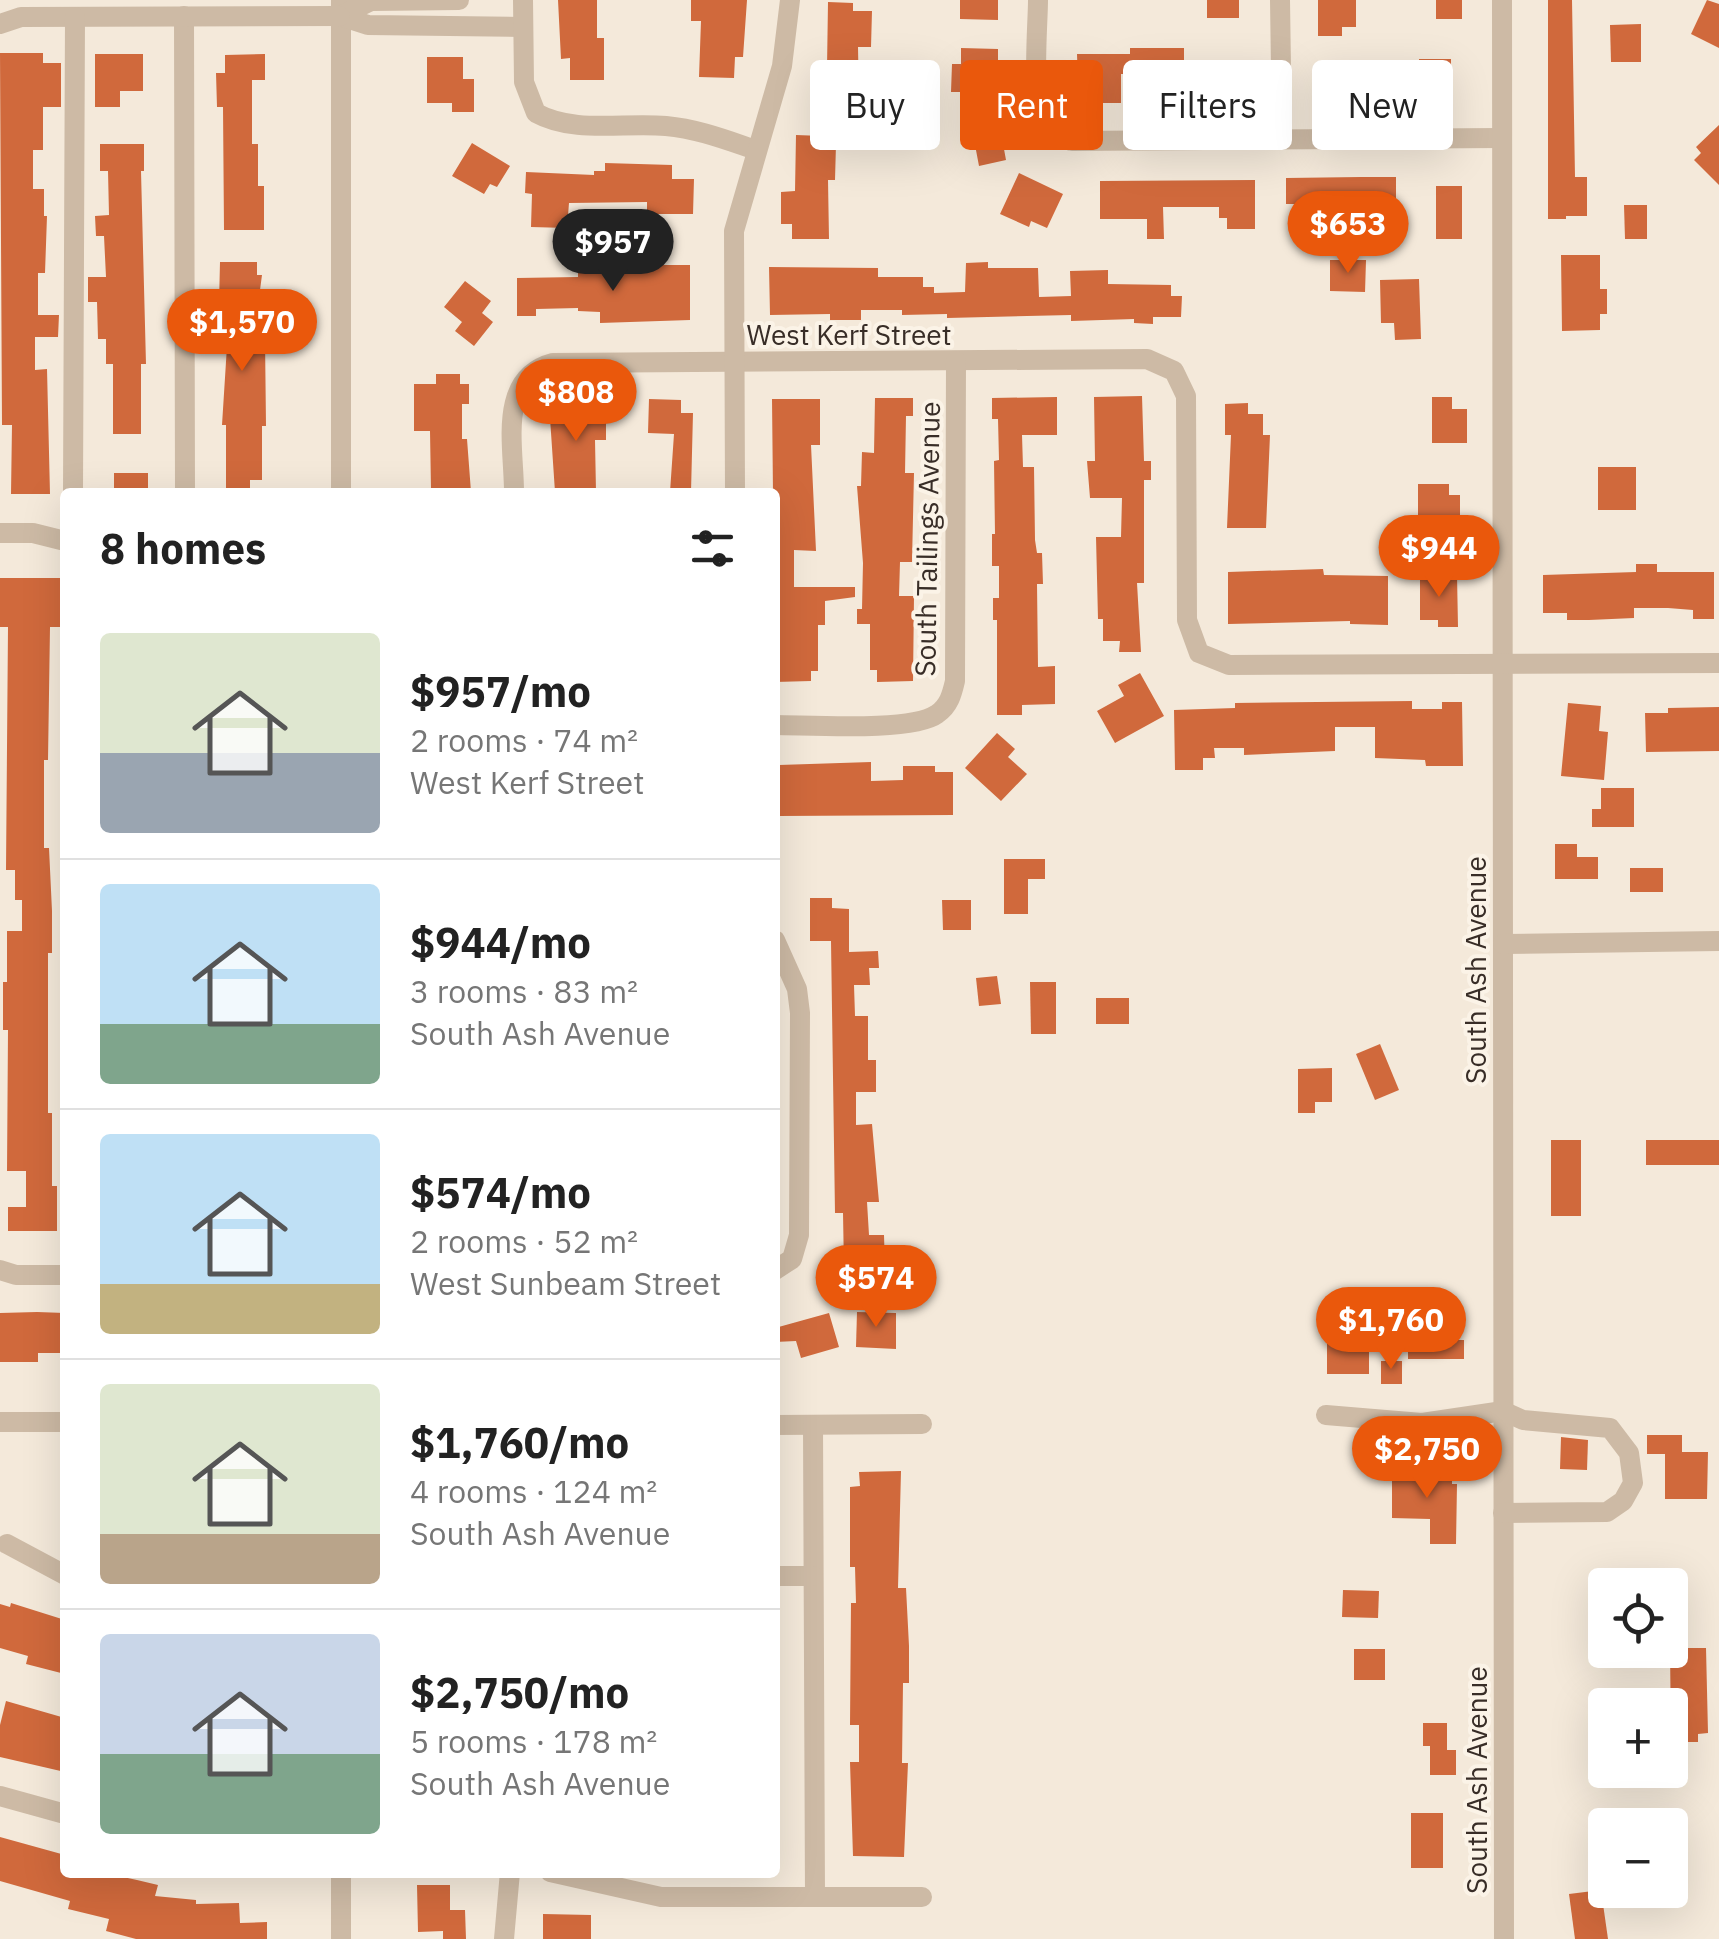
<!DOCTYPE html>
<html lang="en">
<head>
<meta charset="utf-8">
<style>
	:root { --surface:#fff; --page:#f6f6f6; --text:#222; --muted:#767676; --line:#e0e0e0; --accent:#ea580c }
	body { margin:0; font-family:"IBM Plex Sans",sans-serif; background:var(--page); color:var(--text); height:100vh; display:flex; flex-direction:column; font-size:38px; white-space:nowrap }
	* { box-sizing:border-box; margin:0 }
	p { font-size:32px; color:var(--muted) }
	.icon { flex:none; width:55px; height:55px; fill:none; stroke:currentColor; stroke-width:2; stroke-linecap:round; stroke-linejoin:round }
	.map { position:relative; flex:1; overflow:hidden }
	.panel { position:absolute; left:60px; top:488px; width:720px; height:1390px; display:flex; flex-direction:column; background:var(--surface); border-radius:10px; box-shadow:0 10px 40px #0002 }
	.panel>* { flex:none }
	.guide { position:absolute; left:810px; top:60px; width:758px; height:90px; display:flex; gap:20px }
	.tools { position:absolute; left:1588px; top:1568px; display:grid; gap:20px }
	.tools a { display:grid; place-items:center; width:100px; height:100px; border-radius:10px; background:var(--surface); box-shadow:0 10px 40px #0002; font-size:50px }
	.price { position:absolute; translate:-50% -85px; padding:0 22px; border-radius:35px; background:var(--accent); color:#fff; font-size:32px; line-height:65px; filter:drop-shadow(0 2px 5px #0008) }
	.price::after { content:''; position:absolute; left:50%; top:60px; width:30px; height:22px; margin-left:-15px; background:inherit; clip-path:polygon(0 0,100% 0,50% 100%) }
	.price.current { background:#222; color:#fff }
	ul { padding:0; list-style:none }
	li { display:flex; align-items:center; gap:30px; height:250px; padding:0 40px }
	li+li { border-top:2px solid var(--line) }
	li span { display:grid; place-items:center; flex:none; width:280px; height:200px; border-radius:10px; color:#555 }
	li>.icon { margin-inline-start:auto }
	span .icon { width:120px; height:120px; fill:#fffc; stroke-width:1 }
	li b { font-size:42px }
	h2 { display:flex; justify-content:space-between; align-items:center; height:120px; padding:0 40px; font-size:42px }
	.chip { padding:0 35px; border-radius:10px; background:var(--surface); box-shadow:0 10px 40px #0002; font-size:35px; line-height:90px }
	.chip.current { background:var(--accent); color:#fff }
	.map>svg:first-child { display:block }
</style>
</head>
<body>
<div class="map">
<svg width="1719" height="1939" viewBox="0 0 1719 1939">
	<rect width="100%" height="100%" fill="#f4e9da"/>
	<g fill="#d0693c">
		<polygon points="558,0 597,0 597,38 604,38 604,80 570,80 570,58 561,59"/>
		<polygon points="691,0 747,0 743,57 735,57 734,78 699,77 701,21 691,21"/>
		<polygon points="960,0 998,0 998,20 960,19"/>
		<rect x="1207" y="0" width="32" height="18"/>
		<polygon points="1318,0 1356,0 1356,27 1342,27 1342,36 1318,36"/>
		<rect x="1436" y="0" width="26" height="19"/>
		<polygon points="1548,0 1572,0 1575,177 1587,177 1587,216 1566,216 1566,219 1548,219"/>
		<polygon points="1707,0 1719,4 1719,48 1691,34"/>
		<polygon points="828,2 853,3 853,11 872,11 871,47 858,47 859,102 841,102 841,110 818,111 817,80 822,80 822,68 827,68"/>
		<polygon points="1641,24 1641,62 1611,62 1610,25"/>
		<polygon points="961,48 998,49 998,70 979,70 979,115 997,111 1006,160 979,166 965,92 951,92 952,64 961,64"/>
		<polygon points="1130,48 1184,48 1184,61 1243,61 1243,99 1168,102 1168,74 1121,74 1121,103 1095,103 1095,84 1078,85 1077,54 1130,54"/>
		<polygon points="0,53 43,53 43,63 61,63 61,107 43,107 43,150 33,150 33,189 44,189 44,216 47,216 45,273 38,273 38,315 59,315 58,337 35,337 35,370 47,369 50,494 11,494 12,425 2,425"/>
		<polygon points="95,54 143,54 143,91 120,91 120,107 95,107"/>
		<polygon points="265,54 265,80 252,80 252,144 258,144 258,186 264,186 264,230 224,230 223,107 217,107 216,73 225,73 225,55"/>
		<polygon points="427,57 463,57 463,79 474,79 474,112 452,112 452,103 427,103"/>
		<polygon points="1419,59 1451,59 1451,97 1328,100 1328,76 1393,76 1393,71 1419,71"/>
		<polygon points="1719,125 1719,185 1694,160 1701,153 1696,147"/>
		<polygon points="796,135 822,136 822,144 836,144 835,180 828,180 829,239 792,239 792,224 781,224 781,192 795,191"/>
		<polygon points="472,143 510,166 497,187 490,184 484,194 452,176"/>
		<polygon points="100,144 144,144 144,171 141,171 146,364 141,364 141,434 113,434 113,364 106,364 106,339 98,339 97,302 88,302 88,277 106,277 104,236 96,236 95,216 109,215 108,171 100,171"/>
		<polygon points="605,163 672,165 672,179 694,179 693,214 647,214 647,202 569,203 567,228 531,227 532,194 525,193 526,172 594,175 594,171 605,171"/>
		<polygon points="1019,173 1063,194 1047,228 1031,221 1029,227 1000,214"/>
		<polygon points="1361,177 1396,177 1396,219 1361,219 1361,204 1286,204 1286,178"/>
		<polygon points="1255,180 1255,229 1227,229 1227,218 1219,218 1219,207 1163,207 1164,239 1147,239 1147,219 1100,219 1100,181"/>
		<rect x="1436" y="186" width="26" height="53"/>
		<polygon points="1624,205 1647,205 1647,239 1625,239"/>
		<polygon points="1561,255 1600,255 1600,289 1607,289 1607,314 1600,314 1600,330 1562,331"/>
		<polygon points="1330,260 1366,260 1365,292 1330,291"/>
		<polygon points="220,262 257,262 257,275 262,275 258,305 252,305 252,339 265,339 266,426 262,426 262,480 250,480 250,490 226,490 226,425 222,425 227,346 218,346"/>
		<polygon points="988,262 988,268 1038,268 1039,297 1071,296 1070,271 1108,270 1108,284 1171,285 1171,296 1182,296 1181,317 1153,317 1153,324 1134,323 1134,319 1071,321 1071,315 947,318 947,314 902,315 902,310 861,310 861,320 830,320 830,314 770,315 769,267 878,268 878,277 923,277 923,287 934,287 934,293 965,292 966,263"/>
		<polygon points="651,265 690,265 690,320 600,323 600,312 578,311 578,308 536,309 536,316 517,316 517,278 578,277 578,268 651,268"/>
		<polygon points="1419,279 1421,339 1395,340 1394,323 1381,323 1380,280"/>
		<polygon points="465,281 491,301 482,313 493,322 474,346 455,331 462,322 444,307"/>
		<polygon points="436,374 460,374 460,384 469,384 469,404 462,404 462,439 467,439 471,492 431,490 430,431 414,431 414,384 436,384"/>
		<polygon points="1142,396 1144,461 1151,461 1151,480 1144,480 1144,583 1137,583 1141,652 1119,652 1120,641 1103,641 1103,619 1098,619 1096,537 1121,537 1122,498 1090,498 1087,461 1095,461 1094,397"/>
		<polygon points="1057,397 1057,435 1022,435 1023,467 1034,467 1035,540 1037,553 1042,553 1043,584 1037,584 1038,667 1055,666 1055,704 1022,705 1022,715 997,715 997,620 993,620 993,598 999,598 999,566 992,566 992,534 995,534 994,461 999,460 998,419 992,419 992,398"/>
		<polygon points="1432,397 1452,397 1452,409 1467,409 1467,443 1432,443"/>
		<polygon points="875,398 913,398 913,416 906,416 905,473 914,473 912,562 900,562 899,596 914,596 913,681 877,682 877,670 870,670 870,624 857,624 857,609 862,609 863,563 857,486 861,486 862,452 874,453"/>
		<polygon points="649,399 681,400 681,413 693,413 691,492 670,492 674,434 648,433"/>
		<polygon points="772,399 820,399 820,445 811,445 816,551 794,550 794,587 855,587 855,597 825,601 825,625 818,625 818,671 811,671 811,681 775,682"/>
		<polygon points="549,403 606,403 606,440 595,440 596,492 555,492"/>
		<polygon points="1248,403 1248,414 1263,414 1263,435 1270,435 1266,528 1227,528 1231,435 1225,435 1225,404"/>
		<rect x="1598" y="467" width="38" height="43"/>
		<rect x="114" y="473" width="34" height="19"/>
		<polygon points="1418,484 1449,484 1449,495 1460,495 1460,519 1418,520"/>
		<polygon points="1636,564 1657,564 1657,572 1714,572 1714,619 1693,619 1693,610 1668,608 1634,608 1634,618 1589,620 1567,620 1567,613 1543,613 1543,575 1636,572"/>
		<polygon points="1323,569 1324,575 1388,576 1388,625 1350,624 1350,621 1228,624 1228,572"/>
		<polygon points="1457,575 1458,627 1438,627 1438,620 1420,620 1420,576"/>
		<polygon points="0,578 60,578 60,627 50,627 48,760 44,760 44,848 49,848 52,911 52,953 48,953 48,1113 52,1113 52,1186 57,1186 57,1231 8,1231 8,1207 26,1207 26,1171 7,1171 8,1030 3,1030 3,982 7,982 7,931 22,931 22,900 15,900 15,870 6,870 8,627 0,627"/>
		<polygon points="1140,673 1164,716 1115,743 1097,711 1124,696 1118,685"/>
		<polygon points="1412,701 1412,709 1442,709 1442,702 1462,702 1463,766 1426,766 1425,760 1375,758 1375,727 1335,727 1335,751 1244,755 1244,748 1214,748 1215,758 1203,758 1203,770 1175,770 1174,710 1235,708 1235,703"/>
		<polygon points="1568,703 1601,706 1599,731 1608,732 1604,780 1561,776"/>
		<polygon points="1719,707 1719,751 1646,752 1645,713 1668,713 1668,708"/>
		<polygon points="997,733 1015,749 1008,757 1027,774 1001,801 965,768"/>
		<polygon points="871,762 871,781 903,780 903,766 935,766 935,772 953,772 953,815 778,816 779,765"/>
		<polygon points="1601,788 1634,788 1634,827 1592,827 1592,809 1601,809"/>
		<polygon points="1555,844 1577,844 1577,857 1598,857 1598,879 1555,879"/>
		<polygon points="1004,859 1045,859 1045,879 1028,879 1028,914 1004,914"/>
		<rect x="1630" y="868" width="33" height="24"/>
		<polygon points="810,898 832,898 832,908 849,909 849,952 878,951 879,968 869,968 870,985 854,985 855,1016 868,1016 868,1060 876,1060 876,1092 856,1092 856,1125 872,1124 879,1202 867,1202 869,1235 884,1235 885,1268 844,1269 843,1213 835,1213 831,941 810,941"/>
		<polygon points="942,900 971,900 971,930 943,930"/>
		<polygon points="997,976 1001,1004 979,1006 976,978"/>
		<polygon points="1030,982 1056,982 1056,1034 1031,1034"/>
		<rect x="1096" y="998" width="33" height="26"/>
		<polygon points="1380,1044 1399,1090 1375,1100 1356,1054"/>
		<polygon points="1332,1068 1332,1102 1315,1102 1315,1113 1298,1113 1298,1069"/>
		<rect x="1551" y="1140" width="30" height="76"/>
		<rect x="1646" y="1140" width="73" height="25"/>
		<polygon points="37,1312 65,1313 65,1353 38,1353 38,1362 0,1362 0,1313"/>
		<polygon points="857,1312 896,1313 896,1349 856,1347"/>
		<polygon points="1408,1312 1444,1312 1444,1340 1464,1340 1464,1359 1408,1359"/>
		<polygon points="829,1313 839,1347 801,1358 796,1341 775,1342 775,1328"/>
		<rect x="1327" y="1335" width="42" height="39"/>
		<rect x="1381" y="1361" width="21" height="23"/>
		<polygon points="1647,1435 1682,1435 1682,1452 1708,1452 1707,1499 1665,1499 1665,1454 1647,1454"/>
		<polygon points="1561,1437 1588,1440 1587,1470 1560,1469"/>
		<polygon points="1392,1470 1452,1470 1452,1484 1457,1484 1456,1544 1430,1544 1430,1519 1392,1518"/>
		<polygon points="901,1471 898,1588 906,1588 909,1646 909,1683 903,1683 902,1763 908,1763 904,1857 853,1856 850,1762 859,1762 859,1725 850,1725 851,1603 856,1603 855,1567 850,1567 850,1487 860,1486 859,1472"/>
		<polygon points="1343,1590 1379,1591 1378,1618 1342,1617"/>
		<polygon points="11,1603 65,1620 61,1673 26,1664 28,1656 0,1648 0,1604 10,1607"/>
		<polygon points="1670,1648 1706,1648 1708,1733 1698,1734 1698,1742 1671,1742"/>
		<rect x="1354" y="1649" width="31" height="31"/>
		<polygon points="6,1701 65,1718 65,1772 0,1757 0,1725"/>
		<polygon points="1423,1723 1447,1723 1447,1750 1456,1750 1456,1775 1430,1775 1430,1746 1423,1746"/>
		<rect x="1411" y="1813" width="32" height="55"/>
		<rect x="1589" y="1814" width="16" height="32"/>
		<polygon points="0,1837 65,1855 65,1872 100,1872 137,1880 158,1885 155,1896 196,1900 196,1904 239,1903 240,1923 267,1922 267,1939 136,1939 106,1931 109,1919 68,1909 70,1901 0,1881"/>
		<polygon points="417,1885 450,1885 450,1910 465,1910 466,1939 443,1939 443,1931 418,1932"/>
		<polygon points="1601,1890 1608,1939 1575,1939 1569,1894"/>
		<polygon points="543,1914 591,1915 591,1939 543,1939"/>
	</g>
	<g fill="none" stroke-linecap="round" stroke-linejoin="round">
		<g stroke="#cdbaa5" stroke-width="20">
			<polyline points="341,0 341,492"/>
			<polyline points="459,0 371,1 340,16 368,25 523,27"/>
			<path d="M523,0l1,82 12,31c38,21 88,9 130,13 32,3 60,14 90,24"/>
			<path d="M1038,0c0,30 -9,112 12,132 6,5 15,7 22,9l430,-3"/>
			<polyline points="1280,0 1282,139"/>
			<polyline points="1502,0 1504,1939"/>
			<polyline points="184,16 185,492"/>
			<polyline points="0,24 21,17 340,16"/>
			<polyline points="73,492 75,17"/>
			<path d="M514,492c0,-46 -17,-114 39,-129l594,-4 27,12 12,25 1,224 12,33 30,12 490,-2"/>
			<polyline points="735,492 734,231 782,66 790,0"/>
			<polyline points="0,533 33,533 65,541"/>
			<path d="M775,725c34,0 138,7 162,-11 12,-8 15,-20 18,-33l1,-320"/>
			<polyline points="775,940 797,989 800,1013 799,1235 792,1259 775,1270"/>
			<polyline points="1503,944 1719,941"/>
			<polyline points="0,1270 16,1275 65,1275"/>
			<polyline points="1326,1415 1422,1423 1503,1411 1523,1420 1610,1428 1629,1453 1633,1483 1623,1501 1607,1512 1503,1513"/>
			<polyline points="0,1422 65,1422"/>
			<polyline points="775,1425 922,1424"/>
			<polyline points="813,1425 815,1897"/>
			<polyline points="7,1544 65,1575"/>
			<polyline points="775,1576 813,1576"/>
			<polyline points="0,1796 65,1814"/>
			<polyline points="341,1872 341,1939"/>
			<polyline points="550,1872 661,1897 922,1897"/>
			<polyline points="504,1939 510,1872"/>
		</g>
	</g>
	<g text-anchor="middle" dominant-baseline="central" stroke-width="8" stroke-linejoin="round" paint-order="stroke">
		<g font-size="28" fill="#382d27" stroke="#fbf3e7">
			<text x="849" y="334">West Kerf Street</text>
			<text transform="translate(927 539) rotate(-89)">South Tailings Avenue</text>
			<text transform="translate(1475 970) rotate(-90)">South Ash Avenue</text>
			<text transform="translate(1476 1780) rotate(-90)">South Ash Avenue</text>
		</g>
	</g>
</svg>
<div class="tools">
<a><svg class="icon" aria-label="locate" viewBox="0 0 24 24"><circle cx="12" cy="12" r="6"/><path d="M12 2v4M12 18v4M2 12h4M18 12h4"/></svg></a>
<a>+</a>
<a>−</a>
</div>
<b class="price" style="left:1348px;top:276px">$653</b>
<b class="price current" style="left:613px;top:294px">$957</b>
<b class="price" style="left:242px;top:374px">$1,570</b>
<b class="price" style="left:576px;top:444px">$808</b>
<b class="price" style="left:1439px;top:600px">$944</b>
<b class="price" style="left:876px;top:1330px">$574</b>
<b class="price" style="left:1391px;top:1372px">$1,760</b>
<b class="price" style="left:1427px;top:1501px">$2,750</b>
<div class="guide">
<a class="chip">Buy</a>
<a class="chip current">Rent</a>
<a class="chip">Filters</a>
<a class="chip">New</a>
</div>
<section class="panel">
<h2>8 homes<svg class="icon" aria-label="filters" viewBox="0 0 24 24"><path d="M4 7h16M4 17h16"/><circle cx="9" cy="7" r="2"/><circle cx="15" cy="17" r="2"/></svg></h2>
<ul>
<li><span style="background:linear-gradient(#dfe7d0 60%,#9aa5b1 0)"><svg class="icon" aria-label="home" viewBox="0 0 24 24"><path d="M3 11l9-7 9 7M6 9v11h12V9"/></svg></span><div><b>$957/mo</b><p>2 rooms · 74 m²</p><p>West Kerf Street</p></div></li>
<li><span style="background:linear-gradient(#bfe0f5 70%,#7fa58c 0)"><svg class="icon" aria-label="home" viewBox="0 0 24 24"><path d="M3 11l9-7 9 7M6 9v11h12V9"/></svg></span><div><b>$944/mo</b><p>3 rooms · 83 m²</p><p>South Ash Avenue</p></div></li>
<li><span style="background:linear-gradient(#bfe0f5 75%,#c2b280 0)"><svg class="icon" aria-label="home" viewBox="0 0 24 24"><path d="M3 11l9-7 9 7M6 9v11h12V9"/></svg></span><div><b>$574/mo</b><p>2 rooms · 52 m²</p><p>West Sunbeam Street</p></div></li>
<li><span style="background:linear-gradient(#dfe7d0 75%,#b9a48a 0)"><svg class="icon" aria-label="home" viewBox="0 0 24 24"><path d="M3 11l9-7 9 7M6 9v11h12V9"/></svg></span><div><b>$1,760/mo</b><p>4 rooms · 124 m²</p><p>South Ash Avenue</p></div></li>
<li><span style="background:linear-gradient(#c9d6e8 60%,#7fa58c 0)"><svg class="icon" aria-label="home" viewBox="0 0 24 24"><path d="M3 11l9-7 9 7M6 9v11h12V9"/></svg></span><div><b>$2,750/mo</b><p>5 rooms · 178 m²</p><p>South Ash Avenue</p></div></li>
</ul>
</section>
</div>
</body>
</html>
